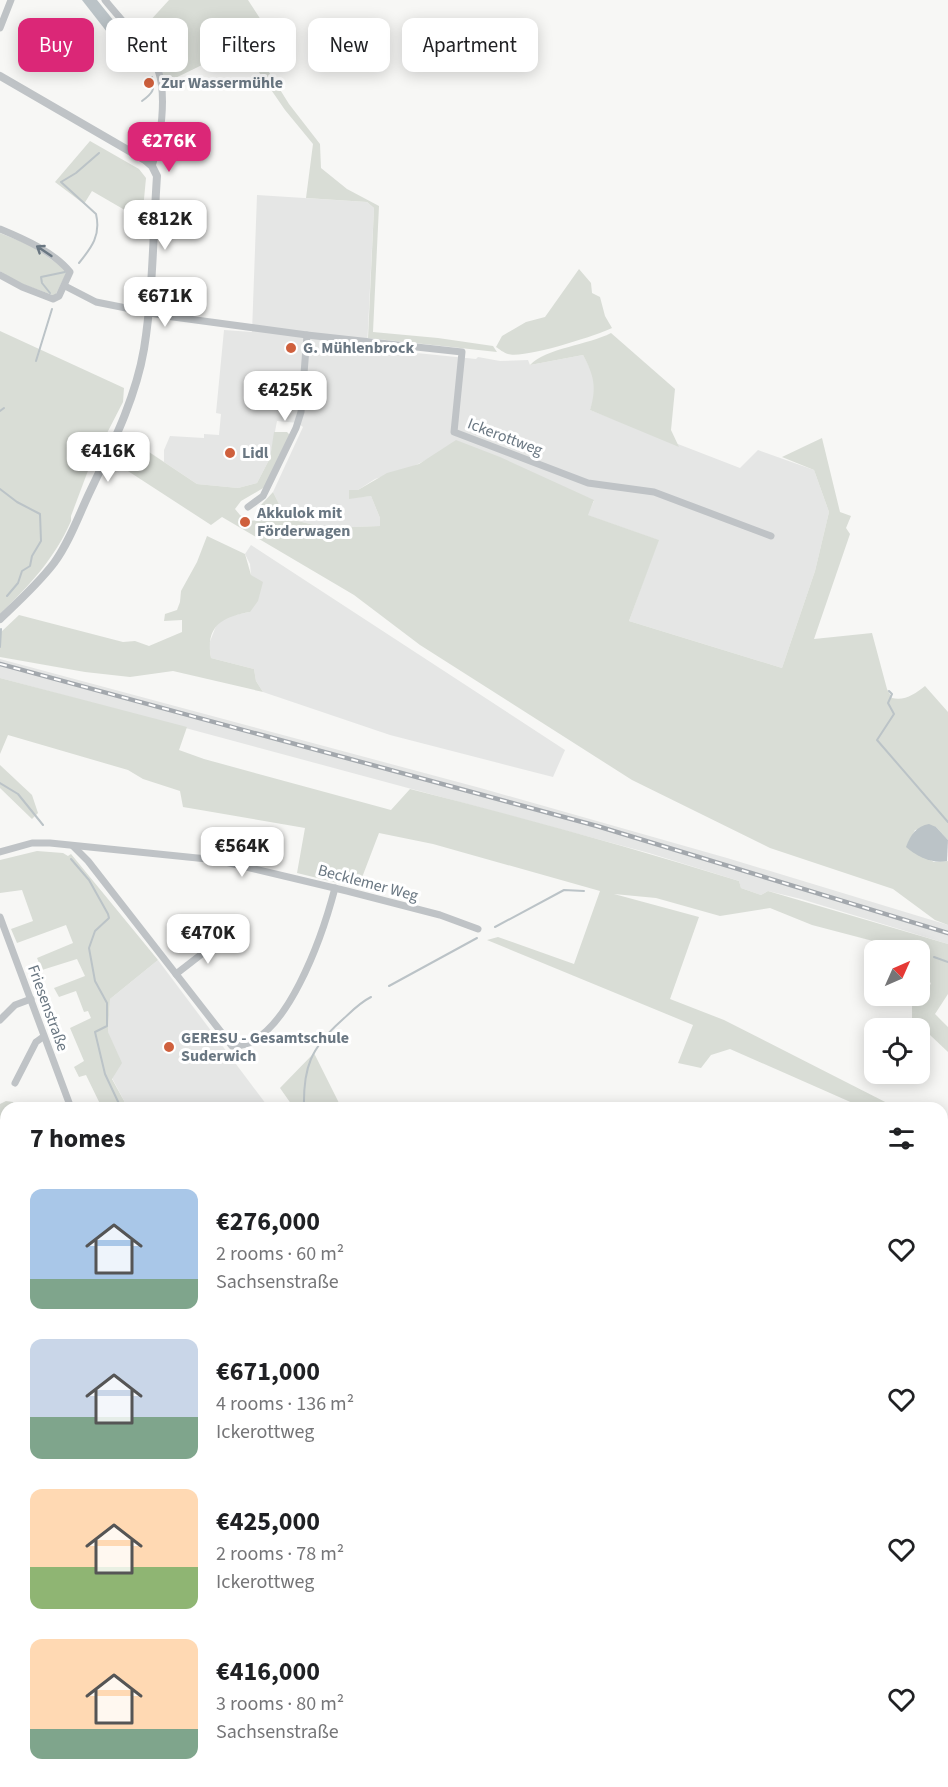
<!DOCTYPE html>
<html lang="en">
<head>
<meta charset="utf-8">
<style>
	:root { --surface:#fff; --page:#f6f6f6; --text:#202124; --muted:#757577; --accent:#db2777 }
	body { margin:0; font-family:"Source Sans 3",sans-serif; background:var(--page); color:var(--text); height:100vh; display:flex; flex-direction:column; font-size:22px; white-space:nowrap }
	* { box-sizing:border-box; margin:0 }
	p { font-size:20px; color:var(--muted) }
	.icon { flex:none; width:33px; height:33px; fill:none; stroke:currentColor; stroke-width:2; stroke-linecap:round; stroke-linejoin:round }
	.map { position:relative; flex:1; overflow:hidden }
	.details { position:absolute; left:0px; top:1102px; width:948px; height:686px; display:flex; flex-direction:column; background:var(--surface); border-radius:18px 18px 0 0; box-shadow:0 3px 15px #0003 }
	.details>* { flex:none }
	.top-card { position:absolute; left:18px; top:18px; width:600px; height:54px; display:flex; gap:12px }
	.needle { width:39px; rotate:45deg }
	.tools { position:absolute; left:864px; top:940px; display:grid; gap:12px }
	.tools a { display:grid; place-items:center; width:66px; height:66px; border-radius:12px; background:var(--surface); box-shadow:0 3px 15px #0003; font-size:30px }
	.price { position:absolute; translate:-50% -51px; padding:0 14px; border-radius:12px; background:#fff; color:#222; font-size:20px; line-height:39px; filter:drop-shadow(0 2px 3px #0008) }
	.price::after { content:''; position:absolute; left:50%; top:36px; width:18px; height:14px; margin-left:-9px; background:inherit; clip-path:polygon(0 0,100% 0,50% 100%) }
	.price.on { background:var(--accent); color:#fff }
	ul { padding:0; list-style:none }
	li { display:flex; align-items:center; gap:18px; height:150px; padding:0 30px }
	li span { display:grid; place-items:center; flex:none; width:168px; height:120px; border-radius:12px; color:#555 }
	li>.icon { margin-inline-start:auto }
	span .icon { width:72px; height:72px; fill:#fffc; stroke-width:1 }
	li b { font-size:26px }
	h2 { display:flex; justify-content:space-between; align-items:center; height:72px; padding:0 30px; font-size:26px }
	.tag { padding:0 21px; border-radius:12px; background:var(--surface); box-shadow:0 3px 15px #0003; font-size:21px; line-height:54px }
	.tag.on { background:var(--accent); color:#fff }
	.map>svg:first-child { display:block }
</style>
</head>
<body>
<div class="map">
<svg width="948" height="1787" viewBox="0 0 948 1787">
	<rect width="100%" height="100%" fill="#f7f7f5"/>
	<g fill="#e5e6e5">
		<polygon points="257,195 367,202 374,208 367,348 476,359 478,357 500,361 528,360 530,365 583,355 594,375 595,395 590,410 740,468 758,450 814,470 829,512 815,571 782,668 629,621 658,540 587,515 594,501 430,458 414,466 375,479 358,490 349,490 350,498 371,496 380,518 381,526 326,528 286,518 273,492 303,427 298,423 277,421 270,458 257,483 238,488 197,484 164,462 164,450 170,436 204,438 204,434 219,435 221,414 216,413 224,330 252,332"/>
		<polygon points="251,545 565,750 553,777 390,735 263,692 256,681 254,669 211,658 209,644 216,626 224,617 250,612 251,575 250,564 245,554"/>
		<polygon points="0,659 484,789 727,858 948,925 948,944 801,899 768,891 761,895 741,888 739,881 649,853 0,678"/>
		<polygon points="158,960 269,1108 128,1108 112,1078 108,1032 110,999"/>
	</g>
	<g fill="#d9ddd6">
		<polygon points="169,0 248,0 261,20 255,35 257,53 289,104 320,144 321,168 347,189 379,206 373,332 438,338 493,346 497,352 368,338 374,208 367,202 306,198 313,144 285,110 241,46 163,84 137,35"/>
		<polygon points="90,141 139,169 146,178 142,220 92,191 84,204 55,182"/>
		<polygon points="0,233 32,246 65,269 67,272 55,296 17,282 0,271"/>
		<path d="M579,269l12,14 1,10 8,4 5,19 7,12c-17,8 -88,31 -104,26 -4,-1 -9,-5 -12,-7l6,-11 24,-14 19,-5z"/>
		<path d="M0,331l124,57 -1,14 -34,66 -18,48v5c-16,37 -42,65 -71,93z"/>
		<path d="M611,333l64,56 -4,41 8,17 -89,-37c7,-22 4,-35 -7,-55l-53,10c16,-17 58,-20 81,-32z"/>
		<path d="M274,432h13l3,3 -25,52 -24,14 -6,8 5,6 9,6 8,-1 4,-15 12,-13 13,26 40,10 54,-2v-8l-9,-22 -22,3v-9h9l29,-17 32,-9 37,-24 44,17 94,43 -6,15 71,25 -30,81 153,47 33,-97 14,-59 -15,-42 -32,-13 40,-19 18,74 11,4 -5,12 4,6 -36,105 58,-6 15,56 5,9c13,3 23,-4 33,-12l23,26v128l-12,-13 -21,3 -8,17 27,15 14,-1v64l-13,-5 -42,-31 -123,-41 -138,-68 -212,-135 -66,-50 -132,-78 -11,8 -100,-65 9,-20 5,-4 72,48 41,4 19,-5 13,-25z"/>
		<path d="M207,536l38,18 6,21 12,7 -5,19 -8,11c-28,5 -45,14 -39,46l43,11 2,12 7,11 -90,-21 -43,6 -45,-5 -85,-15v-24l19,-18 104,27 12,-1 14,5 33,-14v-12l-18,1 1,-7 12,-4 3,-8 1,-11 16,-29z"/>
		<path d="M0,678l187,49 -8,23 25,9 187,51 19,-21c110,28 220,58 329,92l2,7 20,7 7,-4 180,53v50l-13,20 13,13v25l-36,-34v-22h8v-5l11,-7 -9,-19 2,-10 -4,-4h-9l-99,-26 -42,-17 -50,8 -64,-18 -42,-4 85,23 -29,82 54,21 173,88h-33l-134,-59 -19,6 -10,13 -23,-5 15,-38 -206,-85 11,-3 76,27 26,-73 -167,-47 -54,-11 -21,55 -61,-15 8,-45 -122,-21 -3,-16 -37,-12 -15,-9 -120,-35 -8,19z"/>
		<polygon points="0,765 32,795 38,813 32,819 0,788"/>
		<polygon points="37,851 63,853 68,856 71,854 158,960 110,999 108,1032 122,1063 112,1079 128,1108 102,1108 86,1075 79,1077 74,1067 84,1061 70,1028 91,1018 88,1011 84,1012 76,991 59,997 54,988 85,976 77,959 42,970 37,958 73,943 66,925 17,943 11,929 33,921 22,890 0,893 0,860"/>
		<polygon points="314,1053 341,1107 342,1108 294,1108 280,1088"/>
		<polygon points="6,1101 13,1102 16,1108 6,1108 6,1130 1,1139 6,1147 6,1186 0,1181 0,1104"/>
		<polygon points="59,1782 124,1782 118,1787 53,1787"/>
		<polygon points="446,1782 554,1782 555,1787 446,1787"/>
	</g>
	<g fill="#bbc3c7">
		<polygon points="82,0 97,0 122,31 121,36 114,41"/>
		<path d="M126,40c10,3 19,17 24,27l-14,3 -16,-22z"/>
		<path d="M929,824l7,3 12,13 -1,21c-14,3 -30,-4 -41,-14 4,-12 11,-21 23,-23z"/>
	</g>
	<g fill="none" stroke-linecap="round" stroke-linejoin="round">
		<g stroke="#bbc3c7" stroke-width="2">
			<path d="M142,101c11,-8 13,-11 10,-24"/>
			<path d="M79,263c13,-16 22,-28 17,-49l-35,-32 15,-9 23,-20"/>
			<polyline points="50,293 42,283 41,277 65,272"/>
			<polyline points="36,361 52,309"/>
			<polyline points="0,411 4,408"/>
			<polyline points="0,489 17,502 40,514 41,541 32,556 30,566 22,571 18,583 7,596"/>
			<polyline points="0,647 1,629"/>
			<polyline points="889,691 892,694 888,703 894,714 877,740 948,822"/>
			<polyline points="0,783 18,794 43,825"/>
			<polyline points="71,859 89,880 108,914 109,918 95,931 89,948 95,981 107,1003 107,1026 95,1032 105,1074 121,1108"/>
			<polyline points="495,927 564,890 584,891"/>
			<polyline points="934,957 948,962"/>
			<polyline points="389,986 477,938"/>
			<path d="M304,1108c-1,-41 7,-60 37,-87 10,-9 18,-18 30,-24"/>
			<polyline points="476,1787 478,1782"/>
		</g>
		<g stroke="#b4b8bc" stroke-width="11">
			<g id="secondary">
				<polyline points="0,1496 6,1504"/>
				<polyline points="231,1782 235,1787"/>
			</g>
		</g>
		<g stroke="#bfc3c6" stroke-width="7">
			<path d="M105,0c14,18 46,50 53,70 9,25 3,71 -6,96"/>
			<polyline points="0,28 11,0"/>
			<path d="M0,229c24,10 54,23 70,43l-11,24 -6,3 -31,-12 -22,-12"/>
			<polyline points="65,286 96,302 166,316 307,335 462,352 454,432 588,483 654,492 771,536"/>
			<polyline points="248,507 263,496 296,428 301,412 307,335"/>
			<path d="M73,846l15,15 144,185c54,2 92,-116 103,-158"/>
			<polyline points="0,852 32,843 50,843 217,860 347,891 440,915 478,929"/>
			<polyline points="0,917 71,1108"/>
			<polyline points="176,974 225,936"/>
			<polyline points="0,1020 15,1005 31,999"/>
			<polyline points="15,1083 36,1042 43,1037"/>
			<polyline points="0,1425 6,1422"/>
		</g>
		<path stroke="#bfc3c6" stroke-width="8" d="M0,76l145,84 7,6 5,10c-4,58 -4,117 -13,173 -9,53 -35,102 -57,149 -10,22 -19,46 -33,65 -16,21 -35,38 -54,56"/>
		<use href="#secondary" stroke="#fff" stroke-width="9"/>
		<g stroke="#a3a8ad" stroke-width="4.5">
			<polyline id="rail" points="0,664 597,826 948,933"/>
		</g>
		<use href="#rail" stroke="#fff" stroke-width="2" stroke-dasharray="7" stroke-linecap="butt"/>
	</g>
	<defs><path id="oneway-shaft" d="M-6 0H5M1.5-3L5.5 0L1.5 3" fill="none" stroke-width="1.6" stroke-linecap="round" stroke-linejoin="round" transform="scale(1.5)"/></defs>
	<use stroke="#6a7782" href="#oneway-shaft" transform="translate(44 251) rotate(-146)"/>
	<g fill="#cf603d" stroke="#fff" stroke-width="2">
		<circle cx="149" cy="83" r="6"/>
		<circle cx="291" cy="348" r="6"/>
		<circle cx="230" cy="453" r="6"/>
		<circle cx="245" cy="522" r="6"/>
		<circle cx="169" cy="1047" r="6"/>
	</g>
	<g text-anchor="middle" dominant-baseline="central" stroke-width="6" stroke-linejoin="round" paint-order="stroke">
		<g font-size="16" font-weight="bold" fill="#6a7782" stroke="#fff" text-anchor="start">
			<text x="161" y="83">Zur Wassermühle</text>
			<text x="303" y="348">G. Mühlenbrock</text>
			<text x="242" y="453">Lidl</text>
			<text x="257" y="513">Akkulok mit<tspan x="257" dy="18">Förderwagen</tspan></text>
			<text x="181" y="1038">GERESU - Gesamtschule<tspan x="181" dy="18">Suderwich</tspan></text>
		</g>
		<g font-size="16" fill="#6a7782" stroke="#fff">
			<text transform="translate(505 437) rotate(21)">Ickerottweg</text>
			<text transform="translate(368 883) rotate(15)">Becklemer Weg</text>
			<text transform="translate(48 1008) rotate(70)">Friesenstraße</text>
		</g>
	</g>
</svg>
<div class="tools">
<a><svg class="needle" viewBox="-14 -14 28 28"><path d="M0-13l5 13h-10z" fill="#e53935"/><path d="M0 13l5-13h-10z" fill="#757577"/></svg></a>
<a><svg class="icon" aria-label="locate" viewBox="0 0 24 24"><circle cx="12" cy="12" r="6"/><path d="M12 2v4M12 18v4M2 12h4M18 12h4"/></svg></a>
</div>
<b class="price on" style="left:169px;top:173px">€276K</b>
<b class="price" style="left:165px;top:251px">€812K</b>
<b class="price" style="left:165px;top:328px">€671K</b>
<b class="price" style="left:285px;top:422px">€425K</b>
<b class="price" style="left:108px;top:483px">€416K</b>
<b class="price" style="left:242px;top:878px">€564K</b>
<b class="price" style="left:208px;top:965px">€470K</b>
<div class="top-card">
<a class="tag on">Buy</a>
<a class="tag">Rent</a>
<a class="tag">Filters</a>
<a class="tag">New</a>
<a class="tag">Apartment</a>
</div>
<section class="details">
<h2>7 homes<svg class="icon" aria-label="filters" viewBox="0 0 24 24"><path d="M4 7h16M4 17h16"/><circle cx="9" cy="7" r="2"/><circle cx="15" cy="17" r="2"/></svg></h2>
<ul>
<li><span style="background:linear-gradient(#a9c7e8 75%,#7fa58c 0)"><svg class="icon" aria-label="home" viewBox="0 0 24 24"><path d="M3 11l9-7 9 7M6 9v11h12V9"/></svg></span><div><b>€276,000</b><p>2 rooms · 60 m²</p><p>Sachsenstraße</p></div><svg class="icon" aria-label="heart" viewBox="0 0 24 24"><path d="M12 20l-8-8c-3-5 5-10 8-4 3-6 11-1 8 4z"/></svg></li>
<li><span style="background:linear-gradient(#c9d6e8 65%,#7fa58c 0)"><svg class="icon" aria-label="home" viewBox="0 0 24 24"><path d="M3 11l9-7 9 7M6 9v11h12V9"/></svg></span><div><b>€671,000</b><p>4 rooms · 136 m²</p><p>Ickerottweg</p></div><svg class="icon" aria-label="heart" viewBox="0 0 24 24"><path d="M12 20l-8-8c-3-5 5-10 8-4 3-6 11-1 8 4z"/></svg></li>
<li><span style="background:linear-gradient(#ffd9b3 65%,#8fb573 0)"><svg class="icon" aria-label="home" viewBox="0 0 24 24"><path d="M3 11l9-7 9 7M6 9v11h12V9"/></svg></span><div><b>€425,000</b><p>2 rooms · 78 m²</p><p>Ickerottweg</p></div><svg class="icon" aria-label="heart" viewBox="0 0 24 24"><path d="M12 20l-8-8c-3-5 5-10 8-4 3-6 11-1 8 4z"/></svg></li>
<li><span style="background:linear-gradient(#ffd9b3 75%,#7fa58c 0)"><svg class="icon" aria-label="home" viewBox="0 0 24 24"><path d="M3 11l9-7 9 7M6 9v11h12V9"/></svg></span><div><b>€416,000</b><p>3 rooms · 80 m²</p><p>Sachsenstraße</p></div><svg class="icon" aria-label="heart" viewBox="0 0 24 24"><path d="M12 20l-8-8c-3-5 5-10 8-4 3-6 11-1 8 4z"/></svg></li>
</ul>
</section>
</div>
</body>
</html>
